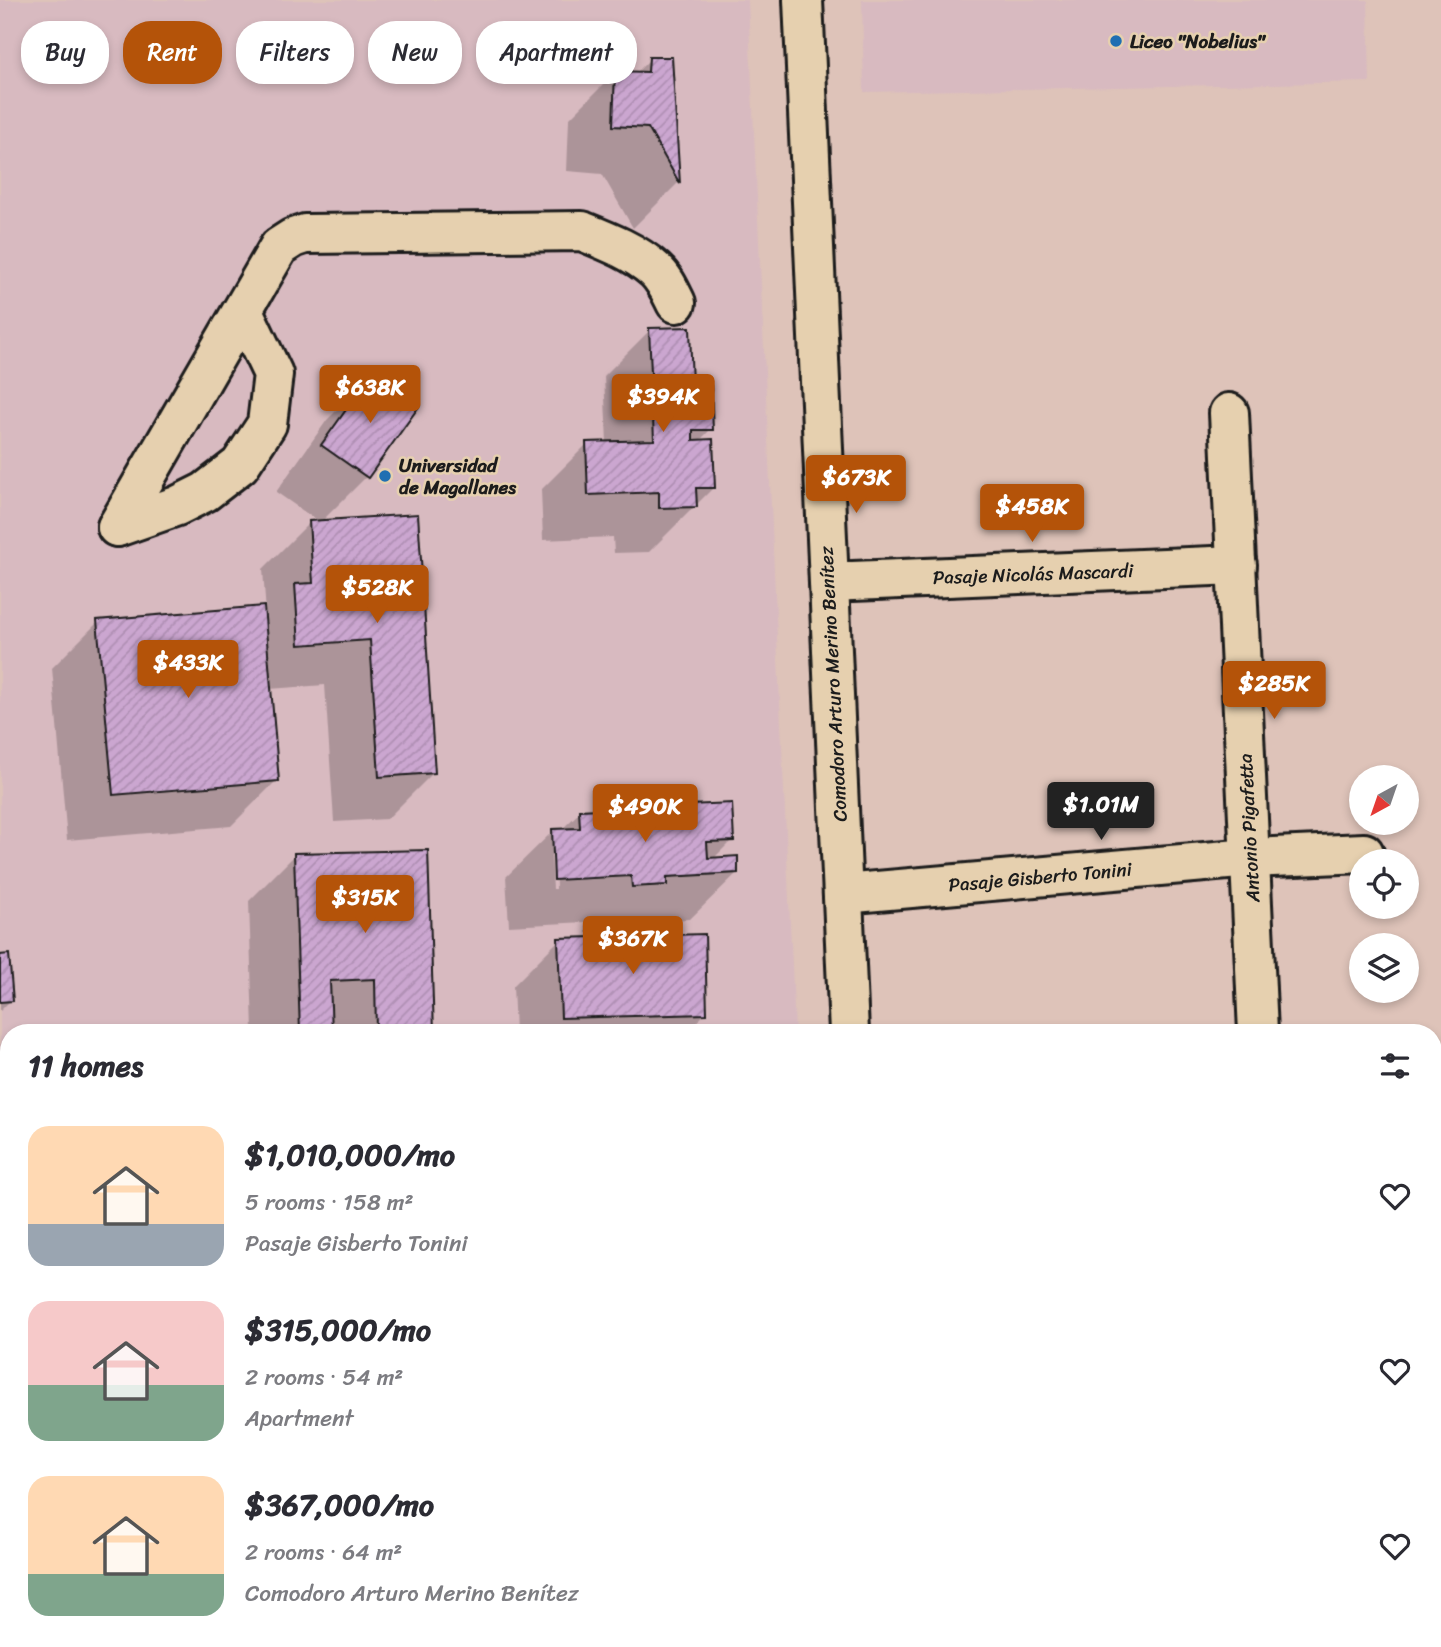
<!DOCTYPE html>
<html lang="en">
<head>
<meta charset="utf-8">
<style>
	:root { --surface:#fff; --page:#f2f2f3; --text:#2b2b33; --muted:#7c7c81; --accent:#b45309 }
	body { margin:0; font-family:Sriracha,sans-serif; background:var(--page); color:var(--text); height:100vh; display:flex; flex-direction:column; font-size:26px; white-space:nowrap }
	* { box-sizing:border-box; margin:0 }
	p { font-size:23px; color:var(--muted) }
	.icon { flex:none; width:38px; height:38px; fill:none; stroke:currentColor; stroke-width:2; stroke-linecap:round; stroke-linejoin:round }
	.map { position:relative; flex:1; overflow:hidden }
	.panel { position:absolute; left:0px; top:1024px; width:1442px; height:625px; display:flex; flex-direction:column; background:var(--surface); border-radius:28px 28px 0 0; box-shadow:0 4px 10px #0003 }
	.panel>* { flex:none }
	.hud { position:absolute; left:21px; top:21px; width:700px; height:63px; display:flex; gap:14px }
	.needle { width:46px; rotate:220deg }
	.tools { position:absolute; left:1349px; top:765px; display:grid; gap:14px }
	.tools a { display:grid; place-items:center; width:70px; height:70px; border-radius:50%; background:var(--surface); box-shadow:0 4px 10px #0003; font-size:35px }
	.price { position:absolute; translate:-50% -60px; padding:0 16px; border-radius:7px; background:var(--accent); color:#fff; font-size:23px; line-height:46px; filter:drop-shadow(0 2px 4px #0008) }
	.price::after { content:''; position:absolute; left:50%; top:42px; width:21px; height:16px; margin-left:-10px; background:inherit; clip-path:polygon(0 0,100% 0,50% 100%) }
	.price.selected { background:#222; color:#fff }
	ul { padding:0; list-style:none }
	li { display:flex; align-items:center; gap:21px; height:175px; padding:0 28px }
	li span { display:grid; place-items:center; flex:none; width:196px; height:140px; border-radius:21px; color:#555 }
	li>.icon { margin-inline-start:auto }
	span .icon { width:84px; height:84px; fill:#fffc; stroke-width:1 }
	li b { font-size:30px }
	h2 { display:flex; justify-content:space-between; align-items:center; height:84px; padding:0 28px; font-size:30px }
	.chip { padding:0 24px; border-radius:28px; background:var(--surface); box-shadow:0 4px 10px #0003; font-size:24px; line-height:63px }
	.chip.selected { background:var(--accent); color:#fff }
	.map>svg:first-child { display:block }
</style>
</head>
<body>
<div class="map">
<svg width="1441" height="1647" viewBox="0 0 1441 1647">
	<defs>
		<pattern id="building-hatch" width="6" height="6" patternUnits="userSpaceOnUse" patternTransform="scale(1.75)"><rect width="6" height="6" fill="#cba6d0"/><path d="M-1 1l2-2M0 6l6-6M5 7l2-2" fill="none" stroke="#ae8eb2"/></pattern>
	</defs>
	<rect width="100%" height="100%" fill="#dec3b9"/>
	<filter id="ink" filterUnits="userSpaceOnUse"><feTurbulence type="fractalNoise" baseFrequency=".0143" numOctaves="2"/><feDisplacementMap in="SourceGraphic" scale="14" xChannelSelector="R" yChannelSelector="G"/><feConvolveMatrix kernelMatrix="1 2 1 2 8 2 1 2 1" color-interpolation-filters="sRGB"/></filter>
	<g filter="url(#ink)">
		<g fill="#d8bac0">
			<polygon points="0,0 748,0 795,1032 9,1032 9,1640 825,1640 826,1647 0,1647"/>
			<polygon points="862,0 1368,0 1370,82 864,92"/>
		</g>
		<g fill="#0003" fill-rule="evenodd">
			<polygon points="650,59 670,59 678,183 633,228 602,174 567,171 569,119 615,73 635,74"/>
			<polygon points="650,330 690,389 711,429 699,441 714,487 649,552 614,553 613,537 543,540 541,490 587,444 607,443 604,376"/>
			<polygon points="373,374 417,405 366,477 321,522 433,773 387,819 334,822 325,685 269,689 277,780 231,826 67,840 52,668 98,622 263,618 266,615 263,569 309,523 319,522 276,492 327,420"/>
			<path d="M580,812l152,28 -19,19 24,14 -47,46 -62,3 -9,9 -33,2v-11l-77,4 -3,-49 47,-46 8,-1zM551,855h4l1,34h-3z"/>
			<polygon points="426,851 432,1032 253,1032 249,901 295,855"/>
			<polygon points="559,940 706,1013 686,1032 515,1032 513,986"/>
			<polygon points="0,957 11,1000 0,1011"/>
			<polygon points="9,1188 9,1473 0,1479 0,1189"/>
			<polygon points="242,1640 767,1640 767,1647 249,1647"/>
		</g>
		<g fill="url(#building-hatch)" stroke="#1c1c1c" stroke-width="2">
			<polygon points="649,57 672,57 680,184 648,128 613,126 615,71 648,72"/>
			<polygon points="690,327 692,387 711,386 713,430 693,430 693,440 713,439 715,488 696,488 697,507 659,508 659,492 588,495 586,442 654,440 649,328"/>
			<polygon points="373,372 420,405 368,478 321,445"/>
			<polygon points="418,514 435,773 379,777 370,640 299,645 295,584 313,583 309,521"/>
			<polygon points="264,606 279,781 113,795 97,620"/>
			<polygon points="732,803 734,841 707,842 708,858 738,856 738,873 667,877 667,885 632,887 631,876 554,880 552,829 580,828 579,810"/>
			<polygon points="428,850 434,1032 376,1032 375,979 330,981 332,1032 300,1032 294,853"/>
			<polygon points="705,934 707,1014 561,1018 558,938"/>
			<polygon points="9,954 13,1001 0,1002 0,955"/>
			<polygon points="9,1059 9,1066 0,1074 0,1060"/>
			<rect x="0" y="1187" width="9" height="248"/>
			<polygon points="336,1640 533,1640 541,1647 343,1647"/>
			<polygon points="533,1640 613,1640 612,1647 541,1647"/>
			<polygon points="613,1640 768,1640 769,1647 612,1647"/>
		</g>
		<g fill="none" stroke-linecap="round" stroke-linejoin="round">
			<g stroke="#1c1c1c" stroke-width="44">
				<g id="minor">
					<polyline points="1229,413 1258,1032"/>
					<path d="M117,527l162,-280 14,-9 12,-4 277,-3c25,10 53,21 73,39 10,9 15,21 21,33"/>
					<polyline points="117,527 177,506 205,492 240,465 267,424 273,374 243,311"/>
					<polyline points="829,582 1237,565"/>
					<polyline points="843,894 1250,858 1364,853"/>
					<polyline points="0,1109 9,1109"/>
					<polyline points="1286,1640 1287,1647"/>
				</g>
			</g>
			<g stroke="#1c1c1c" stroke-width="44">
				<g id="major">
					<polyline points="803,0 849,1032"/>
					<polyline points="876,1640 876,1647"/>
				</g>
			</g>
			<use href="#minor" stroke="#e6d0af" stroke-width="38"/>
			<use href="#major" stroke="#e6d0af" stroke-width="38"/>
		</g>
	</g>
	<g fill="#1f6fb2" stroke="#e6d0af" stroke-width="2.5">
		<circle cx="1116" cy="41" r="7"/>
		<circle cx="385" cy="476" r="7"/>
	</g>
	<g text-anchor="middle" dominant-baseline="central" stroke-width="5" stroke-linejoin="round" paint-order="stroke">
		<g font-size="19" font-weight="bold" fill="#1c1c1c" stroke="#e6d0af" text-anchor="start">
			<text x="1130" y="41">Liceo "Nobelius"</text>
			<text x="399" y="465">Universidad<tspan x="399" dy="22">de Magallanes</tspan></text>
		</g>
		<g font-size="19" fill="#1c1c1c" stroke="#e6d0af">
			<text transform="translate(1033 574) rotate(-2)">Pasaje Nicolás Mascardi</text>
			<text transform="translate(833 684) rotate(-93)">Comodoro Arturo Merino Benítez</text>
			<text transform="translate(1249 828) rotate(-93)">Antonio Pigafetta</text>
			<text transform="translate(1040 877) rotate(-5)">Pasaje Gisberto Tonini</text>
		</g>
	</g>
</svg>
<div class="tools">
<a><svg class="needle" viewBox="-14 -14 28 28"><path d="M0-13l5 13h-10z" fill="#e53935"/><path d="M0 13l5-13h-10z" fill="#7c7c81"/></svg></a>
<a><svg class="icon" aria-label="locate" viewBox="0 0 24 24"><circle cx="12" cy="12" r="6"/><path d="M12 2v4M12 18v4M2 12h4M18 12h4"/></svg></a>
<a><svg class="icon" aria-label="layers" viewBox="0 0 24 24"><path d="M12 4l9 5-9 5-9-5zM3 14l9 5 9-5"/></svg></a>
</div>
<b class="price" style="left:370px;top:425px">$638K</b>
<b class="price" style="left:663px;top:434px">$394K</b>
<b class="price" style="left:856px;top:515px">$673K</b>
<b class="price" style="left:1032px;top:544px">$458K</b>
<b class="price" style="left:377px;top:625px">$528K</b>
<b class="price" style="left:188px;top:700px">$433K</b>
<b class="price" style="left:1274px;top:721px">$285K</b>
<b class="price selected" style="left:1101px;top:842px">$1.01M</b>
<b class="price" style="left:645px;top:844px">$490K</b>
<b class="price" style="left:365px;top:935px">$315K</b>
<b class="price" style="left:633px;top:976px">$367K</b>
<div class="hud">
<a class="chip">Buy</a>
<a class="chip selected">Rent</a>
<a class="chip">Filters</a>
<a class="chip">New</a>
<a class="chip">Apartment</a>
</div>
<section class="panel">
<h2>11 homes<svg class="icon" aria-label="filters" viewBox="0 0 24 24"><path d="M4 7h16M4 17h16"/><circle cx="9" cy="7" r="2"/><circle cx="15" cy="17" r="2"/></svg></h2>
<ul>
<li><span style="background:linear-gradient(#ffd9b3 70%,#9aa5b1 0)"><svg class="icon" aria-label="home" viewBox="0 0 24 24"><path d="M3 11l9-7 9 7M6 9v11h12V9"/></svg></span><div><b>$1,010,000/mo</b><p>5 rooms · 158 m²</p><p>Pasaje Gisberto Tonini</p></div><svg class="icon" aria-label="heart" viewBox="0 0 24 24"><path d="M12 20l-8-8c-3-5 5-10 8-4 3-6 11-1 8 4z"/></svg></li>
<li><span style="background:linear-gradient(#f6c9c9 60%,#7fa58c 0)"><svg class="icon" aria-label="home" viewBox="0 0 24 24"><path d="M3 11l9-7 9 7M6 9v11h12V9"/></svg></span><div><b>$315,000/mo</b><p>2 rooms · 54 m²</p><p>Apartment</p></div><svg class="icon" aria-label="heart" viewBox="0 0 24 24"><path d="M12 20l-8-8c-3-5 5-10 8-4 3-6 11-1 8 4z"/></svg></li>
<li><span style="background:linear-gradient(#ffd9b3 70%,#7fa58c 0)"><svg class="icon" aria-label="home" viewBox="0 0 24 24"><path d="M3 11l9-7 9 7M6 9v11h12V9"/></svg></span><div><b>$367,000/mo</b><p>2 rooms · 64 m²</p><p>Comodoro Arturo Merino Benítez</p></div><svg class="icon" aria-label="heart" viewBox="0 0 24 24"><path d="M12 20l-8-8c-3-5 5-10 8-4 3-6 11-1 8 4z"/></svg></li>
</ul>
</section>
</div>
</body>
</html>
